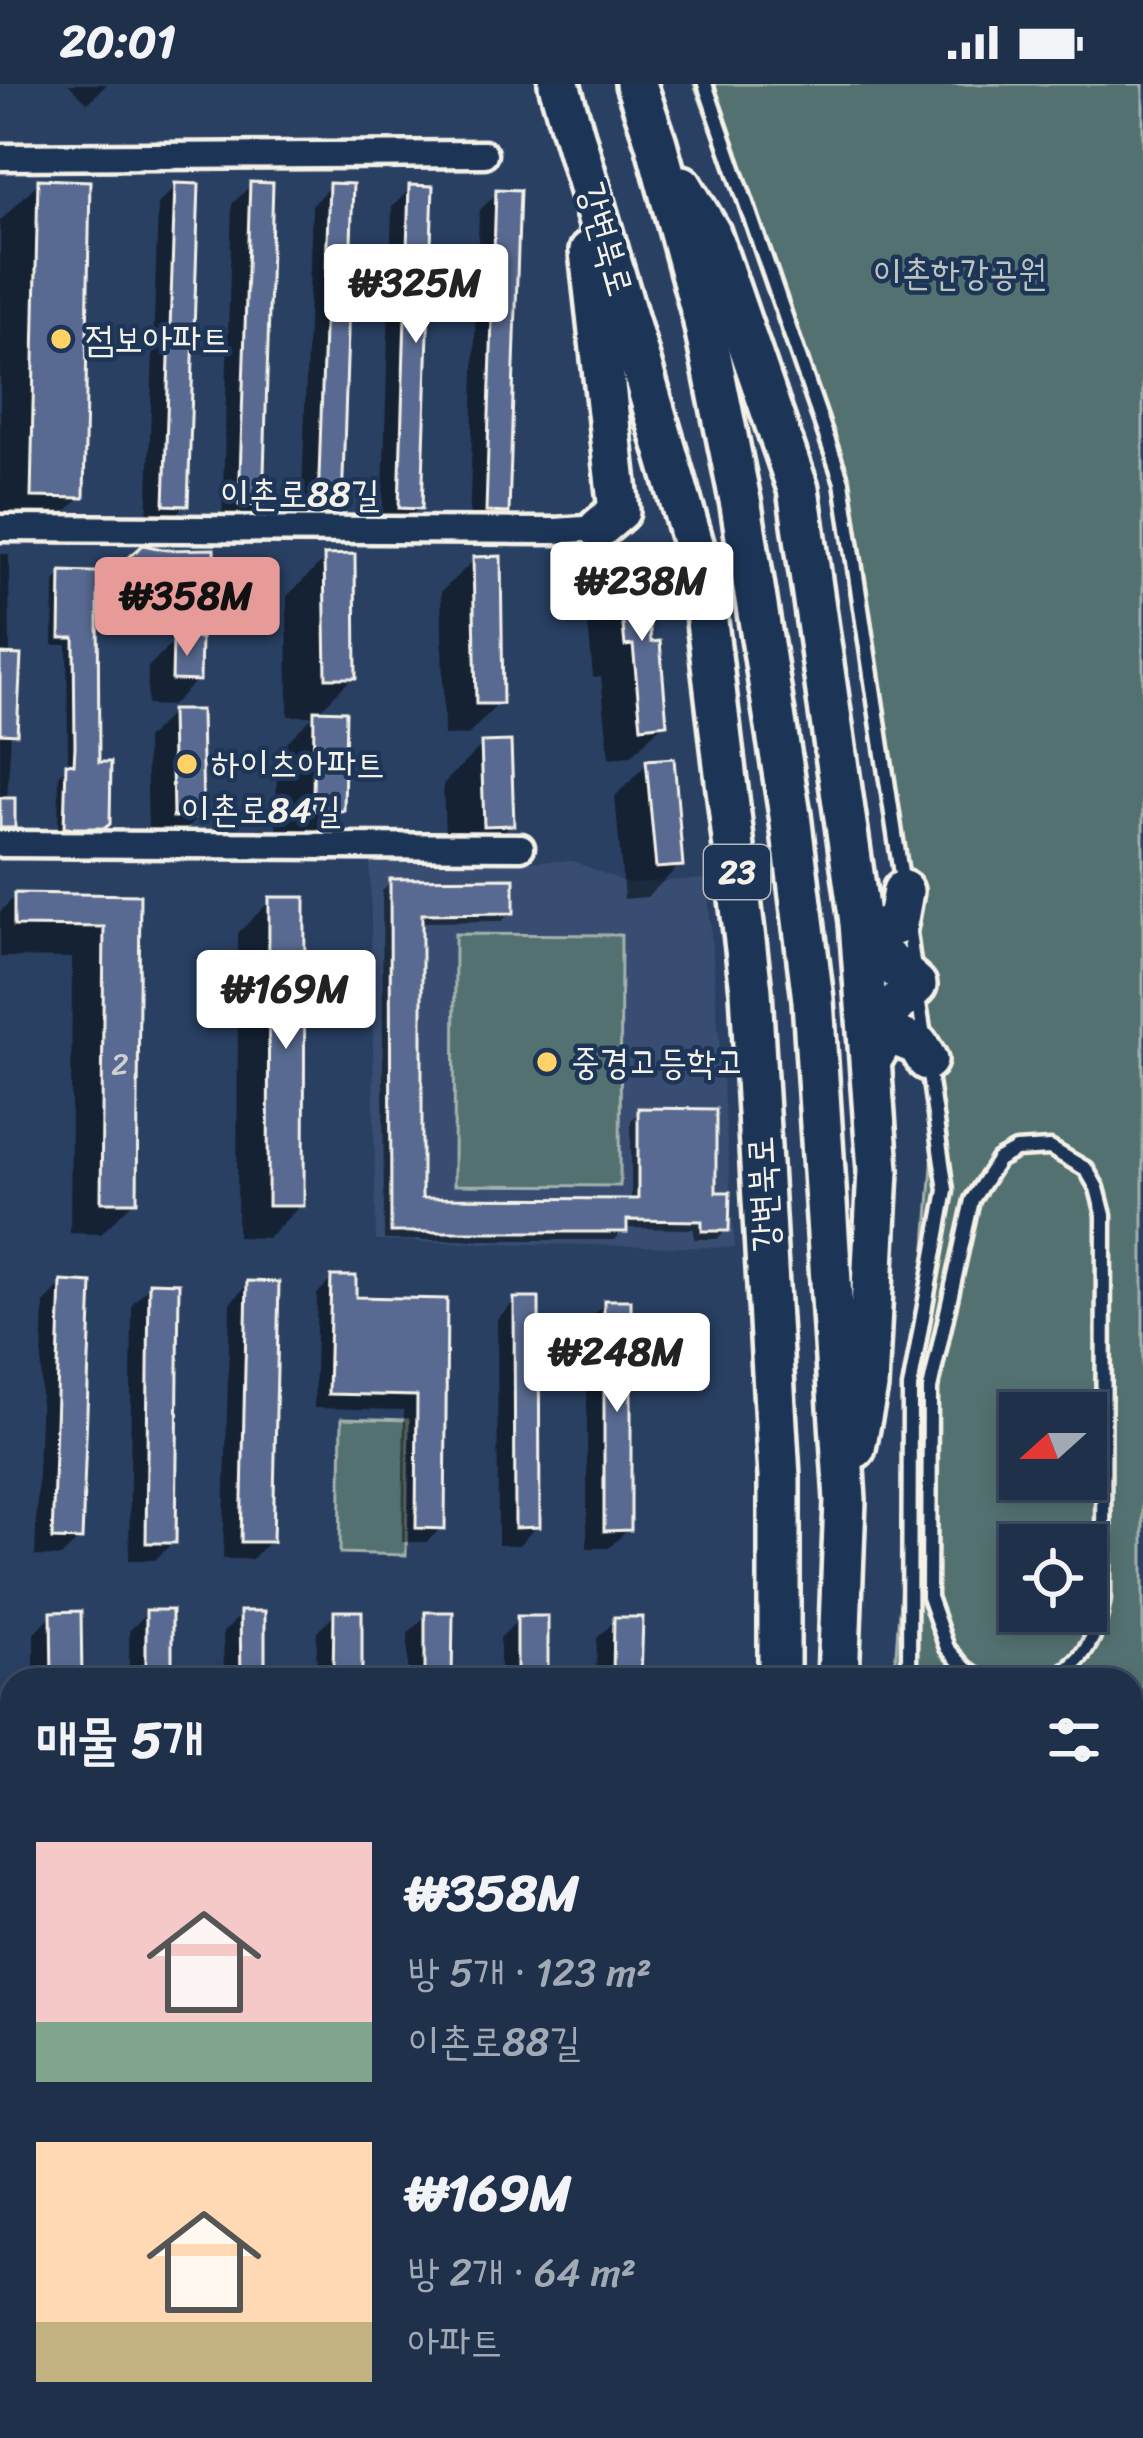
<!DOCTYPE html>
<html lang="ko">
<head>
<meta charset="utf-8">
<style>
	:root { --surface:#1f304a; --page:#273851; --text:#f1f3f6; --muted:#a1a9b5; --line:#3c4b62; --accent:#e69b98 }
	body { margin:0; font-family:Sriracha,"Poor Story",sans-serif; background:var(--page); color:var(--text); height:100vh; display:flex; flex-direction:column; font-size:45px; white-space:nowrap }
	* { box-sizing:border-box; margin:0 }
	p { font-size:39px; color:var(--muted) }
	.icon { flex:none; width:66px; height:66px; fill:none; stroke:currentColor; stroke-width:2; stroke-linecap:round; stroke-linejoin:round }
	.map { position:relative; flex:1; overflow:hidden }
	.details { position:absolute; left:0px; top:1584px; width:1143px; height:771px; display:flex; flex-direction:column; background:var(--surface); border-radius:36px 36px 0 0; box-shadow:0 6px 18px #0003,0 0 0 3px var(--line) }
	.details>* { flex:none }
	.needle { width:78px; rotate:249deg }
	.controls { position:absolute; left:999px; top:1308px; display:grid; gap:24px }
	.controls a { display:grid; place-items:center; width:108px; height:108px; border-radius:0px; background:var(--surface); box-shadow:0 6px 18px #0003,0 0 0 3px var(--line); font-size:60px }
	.price { position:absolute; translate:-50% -102px; padding:0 27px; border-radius:12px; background:#fff; color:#222; font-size:39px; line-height:78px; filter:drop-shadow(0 3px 6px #0008) }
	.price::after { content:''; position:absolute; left:50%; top:72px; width:36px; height:27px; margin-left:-18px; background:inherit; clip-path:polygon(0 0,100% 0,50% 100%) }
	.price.on { background:var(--accent); color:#111 }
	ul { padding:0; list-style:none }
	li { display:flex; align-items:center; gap:36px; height:300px; padding:0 36px }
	li span { display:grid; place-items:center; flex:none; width:336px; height:240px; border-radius:0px; color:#555 }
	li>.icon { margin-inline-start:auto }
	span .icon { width:144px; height:144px; fill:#fffc; stroke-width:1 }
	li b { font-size:51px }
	h2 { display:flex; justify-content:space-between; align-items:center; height:144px; padding:0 36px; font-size:51px }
	.status { display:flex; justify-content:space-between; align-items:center; height:84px; padding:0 60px; background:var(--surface); direction:ltr }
	.status svg { height:33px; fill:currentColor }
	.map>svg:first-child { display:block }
</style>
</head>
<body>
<div class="status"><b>20:01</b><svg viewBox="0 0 49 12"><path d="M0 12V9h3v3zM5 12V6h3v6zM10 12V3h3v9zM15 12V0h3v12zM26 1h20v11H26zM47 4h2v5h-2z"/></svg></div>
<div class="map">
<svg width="1143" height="2354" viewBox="0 0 1143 2354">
	<rect width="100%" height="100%" fill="#294063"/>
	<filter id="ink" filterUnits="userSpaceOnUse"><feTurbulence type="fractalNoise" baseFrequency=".00833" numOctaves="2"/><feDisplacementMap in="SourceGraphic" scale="24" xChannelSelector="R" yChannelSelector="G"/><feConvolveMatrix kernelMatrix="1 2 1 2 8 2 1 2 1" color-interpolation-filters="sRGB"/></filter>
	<g filter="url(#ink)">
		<polygon fill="#374d71" points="370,777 573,777 628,799 707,795 735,1164 376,1157"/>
		<g fill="#527170" stroke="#a3b1ac" stroke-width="3" fill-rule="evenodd">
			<path d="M694,0h449v2354h-314l1,-11h301v-747h-237l39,-529 -35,-282 -63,-405zM1020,1329h66v66h-66zM1020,1461h66v66h-66z"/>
			<polygon points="455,850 621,851 620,1102 454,1101"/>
			<polygon points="342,1334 408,1336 406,1471 340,1469"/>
		</g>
		<g fill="#0007">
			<polygon points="68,0 107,0 88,19"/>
			<polygon points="39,98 81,413 42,451 0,451 0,137"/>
			<polygon points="251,101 260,420 241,439 222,438 232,120"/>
			<polygon points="176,102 185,421 167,439 147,439 158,120"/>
			<polygon points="330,102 339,421 320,440 301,439 312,121"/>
			<polygon points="411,104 419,424 401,442 382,441 392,123"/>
			<polygon points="498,108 506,427 488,446 469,445 479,127"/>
			<polygon points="143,464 167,469 212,498 204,506 174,506 173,488 141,488 142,506 134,514 95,515 96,681 107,739 94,751 58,751 59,691 68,682 68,673 67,561 53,561 54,498 62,490 114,491"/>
			<polygon points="0,470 9,470 10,573 18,574 19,614 11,649 7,717 12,742 4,751 0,751"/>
			<polygon points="326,474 353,593 317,629 342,726 303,764 276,764 277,668 313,632 288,632 287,512"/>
			<polygon points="474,476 500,618 468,651 444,652 441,508"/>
			<polygon points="619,484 648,561 664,639 631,672 609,674 601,593 593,593 586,516"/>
			<polygon points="174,557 197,596 171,622 147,621 148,583"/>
			<polygon points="172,629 200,732 174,758 148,758 146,655"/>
			<polygon points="482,661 511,740 473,779 446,779 443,700"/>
			<polygon points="648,679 680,781 647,813 624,815 615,712"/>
			<polygon points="391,798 511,828 502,837 419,838 419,1118 631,1118 631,1036 640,1027 713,1111 726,1146 718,1155 694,1155 694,1145 624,1144 615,1156 384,1156 382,807"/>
			<polygon points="15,812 137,814 134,1117 101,1150 70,1149 72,874 0,873 0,828"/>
			<polygon points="271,816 301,1121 268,1154 237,1153 238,849"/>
			<polygon points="332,1195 353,1216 443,1218 442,1443 427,1458 402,1458 404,1326 314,1324 317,1210"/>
			<polygon points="62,1200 79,1455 61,1473 35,1472 44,1219"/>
			<polygon points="248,1200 270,1457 252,1475 223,1475 230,1219"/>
			<polygon points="150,1201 173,1458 155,1476 129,1476 132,1220"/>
			<polygon points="515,1217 537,1442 519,1461 498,1461 497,1235"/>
			<polygon points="606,1219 628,1445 609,1464 587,1464 587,1238"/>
			<polygon points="147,1529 169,1596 129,1596 129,1547"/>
			<polygon points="242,1530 262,1596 224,1596 223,1548"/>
			<polygon points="335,1530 359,1596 316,1596 317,1548"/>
			<polygon points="52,1531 79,1596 34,1596 34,1549"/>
			<polygon points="426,1531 449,1596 408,1596 408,1550"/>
			<polygon points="519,1535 545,1596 500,1596 500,1554"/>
			<polygon points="616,1536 638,1596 596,1596 597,1554"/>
			<polygon points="12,2154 12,2259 0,2259 0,2181 9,2181"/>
			<polygon points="9,2284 12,2284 12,2343 48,2343 48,2354 0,2354 0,2293"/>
			<polygon points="192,2343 213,2343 202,2354"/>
			<polygon points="1048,2343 1074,2343 1073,2354 1047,2354"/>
		</g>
		<g fill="#586a91" stroke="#f4f1e8" stroke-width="3">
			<polygon points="38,95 90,97 84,414 31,413"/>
			<polygon points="250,98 273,99 263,422 239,421"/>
			<polygon points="175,99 199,100 188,422 164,421"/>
			<polygon points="329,99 353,100 342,423 318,422"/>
			<polygon points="409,101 433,102 422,425 399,424"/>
			<polygon points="496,105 520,106 509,429 486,428"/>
			<polygon points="143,461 167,466 214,465 215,499 181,499 180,481 144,482 145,507 98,508 99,678 111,678 110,740 105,744 64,744 66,679 74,680 75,663 74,554 60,554 61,487 127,489 127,482 119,482"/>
			<polygon points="355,470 356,594 326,594 324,471"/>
			<polygon points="501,472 503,620 476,620 473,473"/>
			<polygon points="644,478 651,558 660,557 667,640 641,643 633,561 625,562 617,481"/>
			<polygon points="173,554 201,554 200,597 172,596"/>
			<polygon points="0,570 21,571 17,650 0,649"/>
			<polygon points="171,626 201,626 203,733 173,733"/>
			<polygon points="314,626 346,627 344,727 313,726"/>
			<polygon points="511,657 514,741 484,742 481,658"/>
			<polygon points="674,674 683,782 656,784 646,676"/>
			<rect x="0" y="714" width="15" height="30"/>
			<polygon points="514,794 514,829 422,830 422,1114 638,1115 638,1024 716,1025 716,1108 730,1108 729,1147 702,1147 702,1137 627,1136 627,1148 391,1148 390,795"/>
			<polygon points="14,809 140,811 137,1118 101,1118 104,843 14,842"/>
			<polygon points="269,813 305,813 304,1122 268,1122"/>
			<polygon points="331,1192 356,1192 356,1213 447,1215 445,1445 416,1444 417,1312 328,1310"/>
			<polygon points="61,1197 92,1199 82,1456 52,1455"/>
			<polygon points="247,1197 279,1198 273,1458 241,1458"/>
			<polygon points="149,1198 179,1199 176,1459 146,1459"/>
			<polygon points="514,1214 539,1214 540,1443 515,1444"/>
			<polygon points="604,1216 631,1216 631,1446 604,1447"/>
			<rect x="146" y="1526" width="26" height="70"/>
			<polygon points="81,1527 82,1596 52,1596 51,1528"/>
			<polygon points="240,1527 265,1527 265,1596 241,1596"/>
			<polygon points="334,1527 362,1527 362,1596 333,1596"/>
			<polygon points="425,1528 453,1528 452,1596 425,1596"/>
			<rect x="517" y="1532" width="31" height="64"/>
			<polygon points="614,1533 643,1533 641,1596 613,1596"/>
		</g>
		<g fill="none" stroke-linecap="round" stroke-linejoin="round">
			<g stroke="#f4f1e8" stroke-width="21">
				<g id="service">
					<polyline points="705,0 842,398 903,803"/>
					<polyline points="908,841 914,886"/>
					<polyline points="918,913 925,958"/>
					<polyline points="909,1596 910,1304 946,1106 928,984"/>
					<path d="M984,1596l-19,-12 -18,-20 -18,-51 1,-208 42,-189 26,-40 18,-10 34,-2 36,21 11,19 7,27 -1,383c-5,37 -19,68 -56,82"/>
					<polyline points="1131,2109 1135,2085"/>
					<polyline points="1099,2354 1101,2343"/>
				</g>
			</g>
			<g stroke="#f4f1e8" stroke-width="33">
				<g id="minor">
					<polyline points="0,73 484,70"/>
					<polyline points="0,444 555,447 599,444"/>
					<polyline points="0,760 521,763"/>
					<polyline points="0,2117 12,2117"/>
					<polyline points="365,2354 365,2343"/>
				</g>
			</g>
			<g stroke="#f4f1e8" stroke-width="48">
				<g id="trunk">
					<polyline points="559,0 701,487 751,907 779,1393 779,1596"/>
					<polyline points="636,0 656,59 703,233 741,421 790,731 813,916 845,1416 838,1596"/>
					<polyline points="682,102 710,149 798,405 860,838 878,1086 867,1303 855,1364"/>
					<polyline points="590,167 619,427 599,444"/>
					<polyline points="860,838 880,846 897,840 903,807"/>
					<polyline points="862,854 916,901 869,946"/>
					<polyline points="871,976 881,959 893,951 918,961 927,976"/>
					<polyline points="705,2354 706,2343"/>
					<polyline points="753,2354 756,2343"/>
				</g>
			</g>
			<use href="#service" stroke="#1d3557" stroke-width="12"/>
			<use href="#minor" stroke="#1d3557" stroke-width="24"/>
			<use href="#trunk" stroke="#1d3557" stroke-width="39"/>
		</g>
	</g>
	<g fill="#ffd166" stroke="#1d3557" stroke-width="4.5">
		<circle cx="61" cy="255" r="12"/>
		<circle cx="187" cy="680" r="12"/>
		<circle cx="547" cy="978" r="12"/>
	</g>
	<g text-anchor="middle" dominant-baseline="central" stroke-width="9" stroke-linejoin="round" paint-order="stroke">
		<g font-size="30" fill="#cdcfd2">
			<text x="120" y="980">2</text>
		</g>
		<rect fill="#1d3557" stroke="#b4b9bc" stroke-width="3" x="704" y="761" width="66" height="54" rx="9"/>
		<g font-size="33" font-weight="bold" fill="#f4f1e8">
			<text x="737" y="788">23</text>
		</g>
		<g font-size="36" fill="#f4f1e8" stroke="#1d3557">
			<text transform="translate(606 155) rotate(74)">강변북로</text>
			<text x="300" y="410">이촌로88길</text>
			<text x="261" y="726">이촌로84길</text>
			<text transform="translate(763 1110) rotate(-93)">강변북로</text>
		</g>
		<g font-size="36" fill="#bbc4be" stroke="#1d3557">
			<text x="960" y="189">이촌한강공원</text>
		</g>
		<g font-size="36" fill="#f4f1e8" stroke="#1d3557" text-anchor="start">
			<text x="85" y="255">점보아파트</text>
			<text x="211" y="680">하이츠아파트</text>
			<text x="571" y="978">중경고등학고</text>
		</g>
	</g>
</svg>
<div class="controls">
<a><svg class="needle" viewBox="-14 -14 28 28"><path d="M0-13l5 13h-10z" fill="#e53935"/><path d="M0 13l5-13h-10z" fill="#a1a9b5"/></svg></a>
<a><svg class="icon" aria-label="locate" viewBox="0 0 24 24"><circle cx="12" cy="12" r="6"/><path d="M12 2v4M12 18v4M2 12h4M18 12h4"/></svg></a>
</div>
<b class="price" style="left:416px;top:262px">₩325M</b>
<b class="price" style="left:642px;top:560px">₩238M</b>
<b class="price on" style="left:187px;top:575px">₩358M</b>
<b class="price" style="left:286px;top:968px">₩169M</b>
<b class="price" style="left:617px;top:1331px">₩248M</b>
<section class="details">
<h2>매물 5개<svg class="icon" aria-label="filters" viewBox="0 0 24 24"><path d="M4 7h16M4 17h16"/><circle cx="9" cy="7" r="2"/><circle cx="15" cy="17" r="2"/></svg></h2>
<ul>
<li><span style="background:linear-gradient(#f6c9c9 75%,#7fa58c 0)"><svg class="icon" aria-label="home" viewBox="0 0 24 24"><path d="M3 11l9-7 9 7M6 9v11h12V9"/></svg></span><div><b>₩358M</b><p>방 5개 · 123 m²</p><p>이촌로88길</p></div></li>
<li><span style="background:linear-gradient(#ffd9b3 75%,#c2b280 0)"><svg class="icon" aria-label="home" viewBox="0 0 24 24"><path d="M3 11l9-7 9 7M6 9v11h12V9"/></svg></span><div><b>₩169M</b><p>방 2개 · 64 m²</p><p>아파트</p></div></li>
</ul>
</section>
</div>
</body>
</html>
